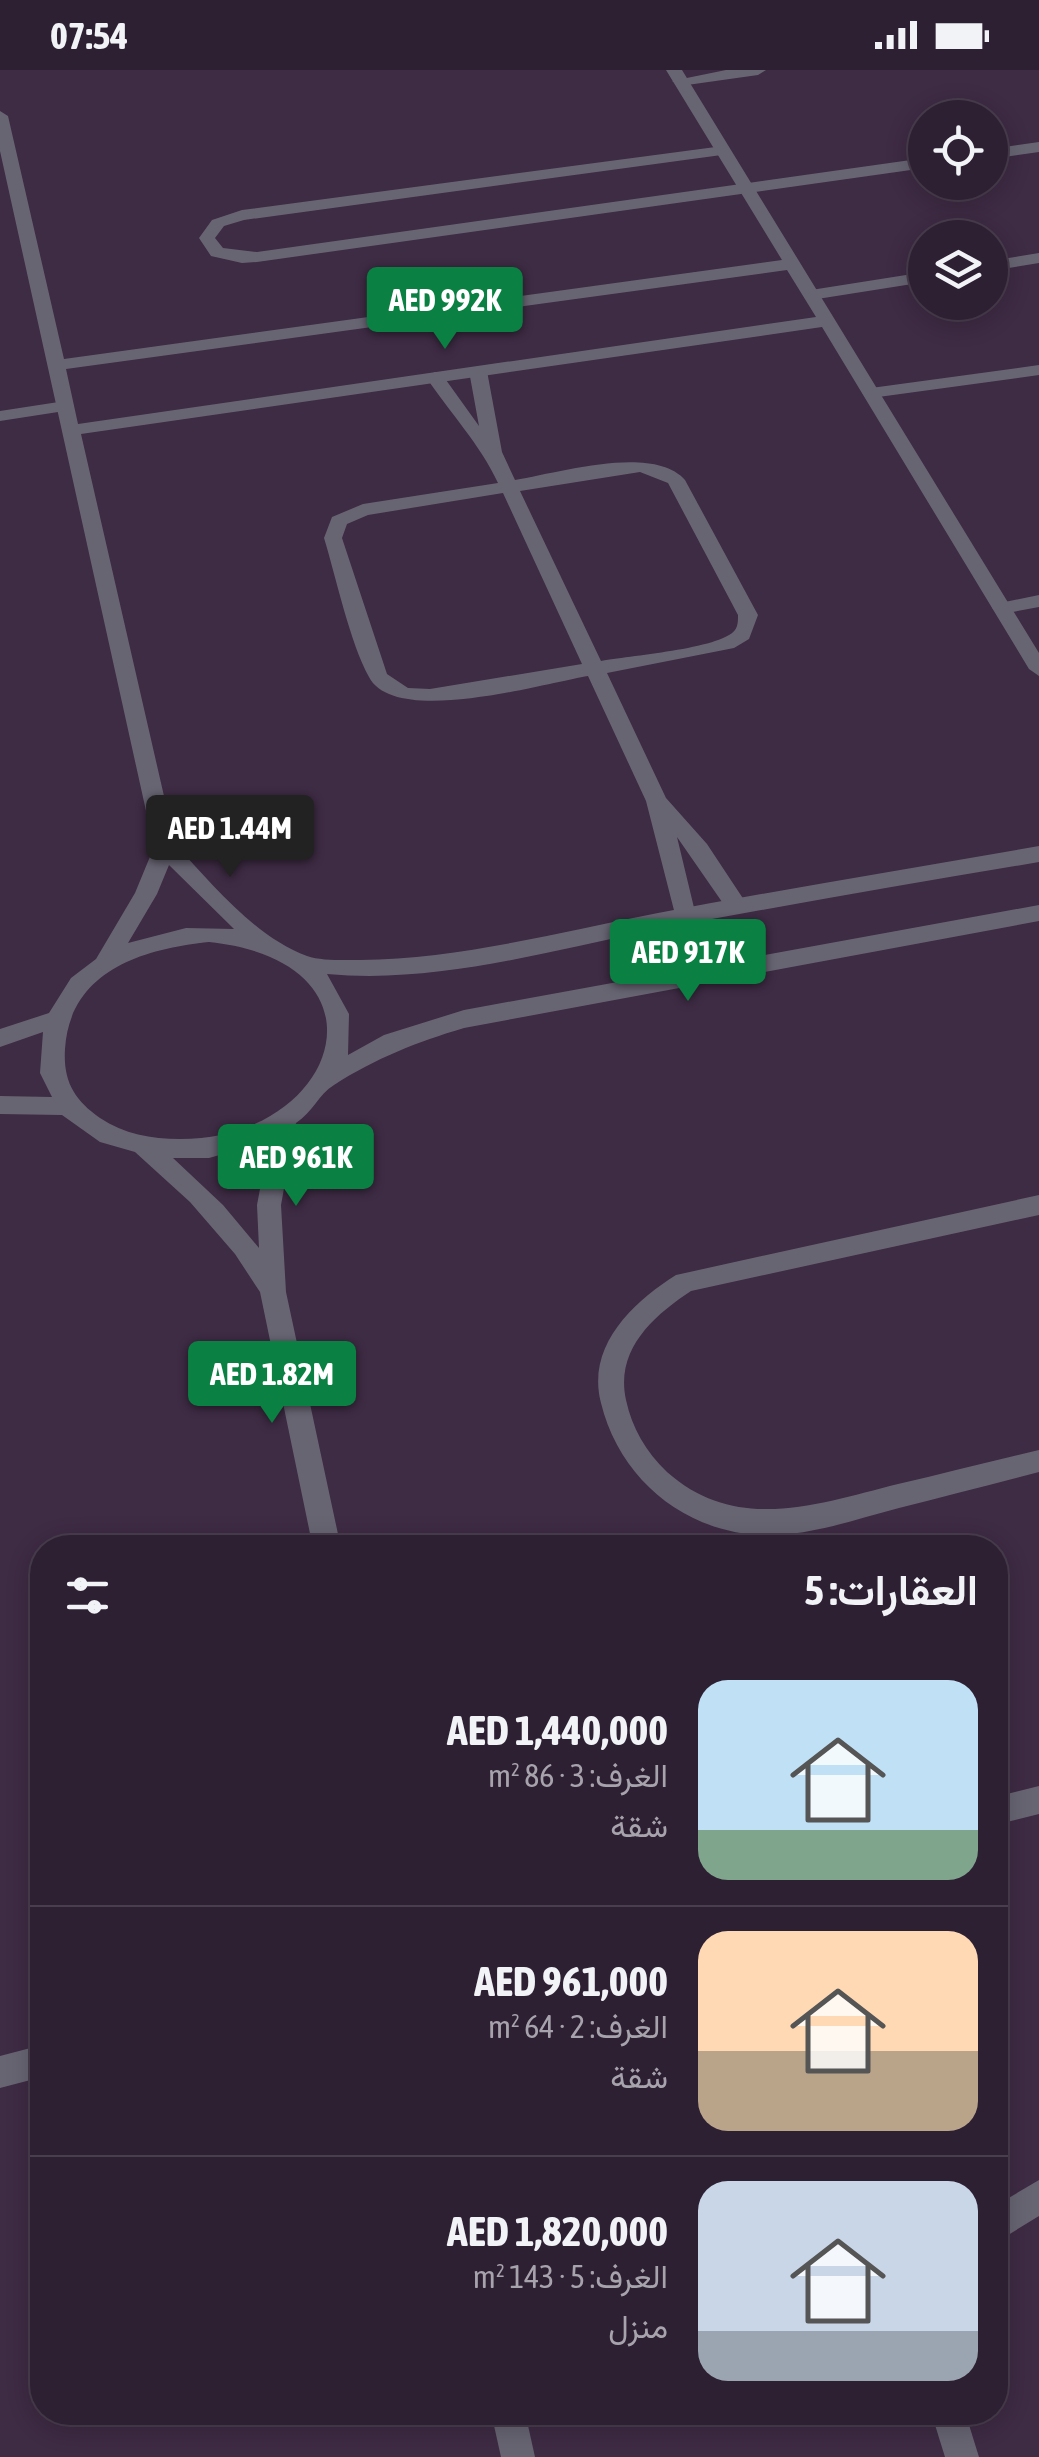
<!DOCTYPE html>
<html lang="ar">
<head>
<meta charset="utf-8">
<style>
	:root { --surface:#2e2033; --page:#36283b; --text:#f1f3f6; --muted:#a7a3ac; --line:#493e4e; --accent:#0b8043 }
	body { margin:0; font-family:"Asap Condensed",Vazirmatn,sans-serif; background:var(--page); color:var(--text); direction:rtl; height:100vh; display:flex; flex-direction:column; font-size:38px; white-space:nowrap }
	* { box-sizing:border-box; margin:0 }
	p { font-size:32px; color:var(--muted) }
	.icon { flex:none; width:55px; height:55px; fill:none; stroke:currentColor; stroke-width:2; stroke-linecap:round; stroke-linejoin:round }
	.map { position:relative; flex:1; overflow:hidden; direction:ltr }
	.panel { position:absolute; left:30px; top:1465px; width:978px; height:890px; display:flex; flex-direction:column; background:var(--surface); border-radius:40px; box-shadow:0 5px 25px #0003,0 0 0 2px var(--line); direction:rtl }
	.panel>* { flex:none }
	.buttons { position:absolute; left:908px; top:30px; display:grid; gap:20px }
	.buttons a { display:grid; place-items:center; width:100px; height:100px; border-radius:50%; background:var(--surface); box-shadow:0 5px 25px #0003,0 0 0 2px var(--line); font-size:50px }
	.price { position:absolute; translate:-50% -85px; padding:0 22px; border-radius:10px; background:var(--accent); color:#fff; font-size:32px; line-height:65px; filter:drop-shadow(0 2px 5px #0008) }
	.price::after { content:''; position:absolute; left:50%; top:60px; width:30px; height:22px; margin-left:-15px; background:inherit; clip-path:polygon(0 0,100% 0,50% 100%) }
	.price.current { background:#222; color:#fff }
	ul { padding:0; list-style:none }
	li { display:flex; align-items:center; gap:30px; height:250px; padding:0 30px }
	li+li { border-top:2px solid var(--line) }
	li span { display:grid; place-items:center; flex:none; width:280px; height:200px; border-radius:30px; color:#555 }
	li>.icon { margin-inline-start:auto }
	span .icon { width:120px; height:120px; fill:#fffc; stroke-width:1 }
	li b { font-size:42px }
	h2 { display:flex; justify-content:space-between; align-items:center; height:120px; padding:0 30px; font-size:42px }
	.status { display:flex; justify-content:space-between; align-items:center; height:70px; padding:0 50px; background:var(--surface); direction:ltr }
	.status svg { height:28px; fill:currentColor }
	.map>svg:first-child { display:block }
</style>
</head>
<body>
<div class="status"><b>07:54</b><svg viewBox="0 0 49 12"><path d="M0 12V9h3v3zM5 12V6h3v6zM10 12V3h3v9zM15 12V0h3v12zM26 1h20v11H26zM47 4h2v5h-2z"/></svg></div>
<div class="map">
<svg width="1039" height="2387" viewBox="0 0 1039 2387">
	<rect width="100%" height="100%" fill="#3e2b44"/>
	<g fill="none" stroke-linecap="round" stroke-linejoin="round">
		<g fill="#686573" fill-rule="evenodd">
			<polygon points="726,0 766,0 758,5 680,16 672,11"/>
			<polygon points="1039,72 1039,82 990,89 990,79"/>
			<polygon points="723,76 731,81 729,84 244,150 224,156 215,168 223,178 257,182 925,88 925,98 257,192 242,193 211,186 199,168 212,150 242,140"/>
			<polygon points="1039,183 1039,193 990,201 990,191"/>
			<polygon points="925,202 925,212 811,230 803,225 811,220"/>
			<polygon points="1039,295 1039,305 871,328 862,323 871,318"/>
			<path d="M478,296l9,5 15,81 13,28c44,-7 138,-36 170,0l73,135 -9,24 -15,9 -127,25 59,125 41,46 41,62 -3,6h-16l-52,-75 19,79 -3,6h-16l-31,-121 -58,-125c-47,8 -193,51 -219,1 -19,-34 -33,-100 -45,-139l8,-21 31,-13 135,-21c-18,-39 -48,-70 -72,-106l9,-5 6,1 38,53 -10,-55zM640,402l28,11 70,132c0,6 0,11 -3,15 -14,19 -109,26 -134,31l-81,-170zM503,423l79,171 -152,25 -22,-1 -21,-14 -45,-136 5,-14 21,-9z"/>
			<polygon points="65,331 71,332 71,340 0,351 0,341"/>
			<polygon points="1039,525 1039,537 1002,544 992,538 995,534"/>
			<path d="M1039,1125v20l-348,76c-38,25 -76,59 -65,109 6,28 20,52 41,72 70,62 151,32 231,12 47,-11 94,-23 141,-34v22c-47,12 -93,24 -140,36 -39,10 -78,24 -119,27 -85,5 -159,-50 -179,-132 -15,-57 32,-101 75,-128z"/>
			<polygon points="1039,2110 1039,2146 995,2173 995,2136"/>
			<polygon points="931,2342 965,2342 979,2387 945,2387"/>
		</g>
		<g fill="#686573" fill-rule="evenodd">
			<path d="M666,0h16l357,583v23l-10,-7 -207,-342 -741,107 94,410c37,40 80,93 132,112 14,5 37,4 53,4 101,-1 199,-28 298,-47 127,-24 254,-45 381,-67v16c-130,22 -260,44 -390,69 -105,21 -213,53 -322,43l22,40 -1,41 36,-20 80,-25 575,-105v16l-575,107c-47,14 -88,30 -130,57 -15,9 -22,28 -38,38l-15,82 5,87 55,256h-28l-53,-256 -25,-38 -45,-52 -55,-50 -35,-10 -38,-27 -62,-1v-18l52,1 -12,-24 3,-41 -43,15v-18l49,-16 22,-35 25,-19 39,-66 19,-46 -154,-696v-40l8,5 56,243 718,-99zM787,200l29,47 -738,107 -12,-55zM169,795l65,64 -48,-1 -58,15 29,-49zM209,872c189,20 130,197 -29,197 -29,0 -56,-5 -80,-21 -26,-18 -37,-37 -35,-69 5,-78 77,-100 144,-107zM269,1071l-12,64 2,43 -36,-43 -50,-47h36z"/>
			<polygon points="1039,1716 1039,1744 995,1755 995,1727"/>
			<polygon points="42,1975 42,2007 0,2018 0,1986"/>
			<polygon points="491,2342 525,2342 535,2387 501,2387"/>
		</g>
	</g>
</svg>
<div class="buttons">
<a><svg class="icon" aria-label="locate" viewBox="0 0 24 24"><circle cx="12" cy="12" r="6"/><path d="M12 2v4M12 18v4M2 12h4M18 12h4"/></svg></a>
<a><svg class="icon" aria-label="layers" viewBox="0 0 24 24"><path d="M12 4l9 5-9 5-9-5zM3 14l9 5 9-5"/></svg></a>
</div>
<b class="price" style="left:445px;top:282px">AED 992K</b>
<b class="price current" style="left:230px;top:810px">AED 1.44M</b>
<b class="price" style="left:688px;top:934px">AED 917K</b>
<b class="price" style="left:296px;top:1139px">AED 961K</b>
<b class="price" style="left:272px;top:1356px">AED 1.82M</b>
<section class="panel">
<h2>العقارات: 5<svg class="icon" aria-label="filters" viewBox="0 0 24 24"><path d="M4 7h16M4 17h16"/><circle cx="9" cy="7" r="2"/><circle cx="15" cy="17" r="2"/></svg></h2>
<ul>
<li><span style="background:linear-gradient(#bfe0f5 75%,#7fa58c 0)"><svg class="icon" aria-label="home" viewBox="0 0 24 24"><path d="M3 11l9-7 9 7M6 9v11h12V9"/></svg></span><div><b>AED 1,440,000</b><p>الغرف: 3 · 86 m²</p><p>شقة</p></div></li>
<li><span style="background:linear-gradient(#ffd9b3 60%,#b9a48a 0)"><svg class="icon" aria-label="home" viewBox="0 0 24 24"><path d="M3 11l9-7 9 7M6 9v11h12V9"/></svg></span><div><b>AED 961,000</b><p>الغرف: 2 · 64 m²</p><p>شقة</p></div></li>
<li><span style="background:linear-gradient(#c9d6e8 75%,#9aa5b1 0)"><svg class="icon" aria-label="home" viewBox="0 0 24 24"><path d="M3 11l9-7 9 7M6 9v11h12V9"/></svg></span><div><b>AED 1,820,000</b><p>الغرف: 5 · 143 m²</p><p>منزل</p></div></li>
</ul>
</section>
</div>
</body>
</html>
